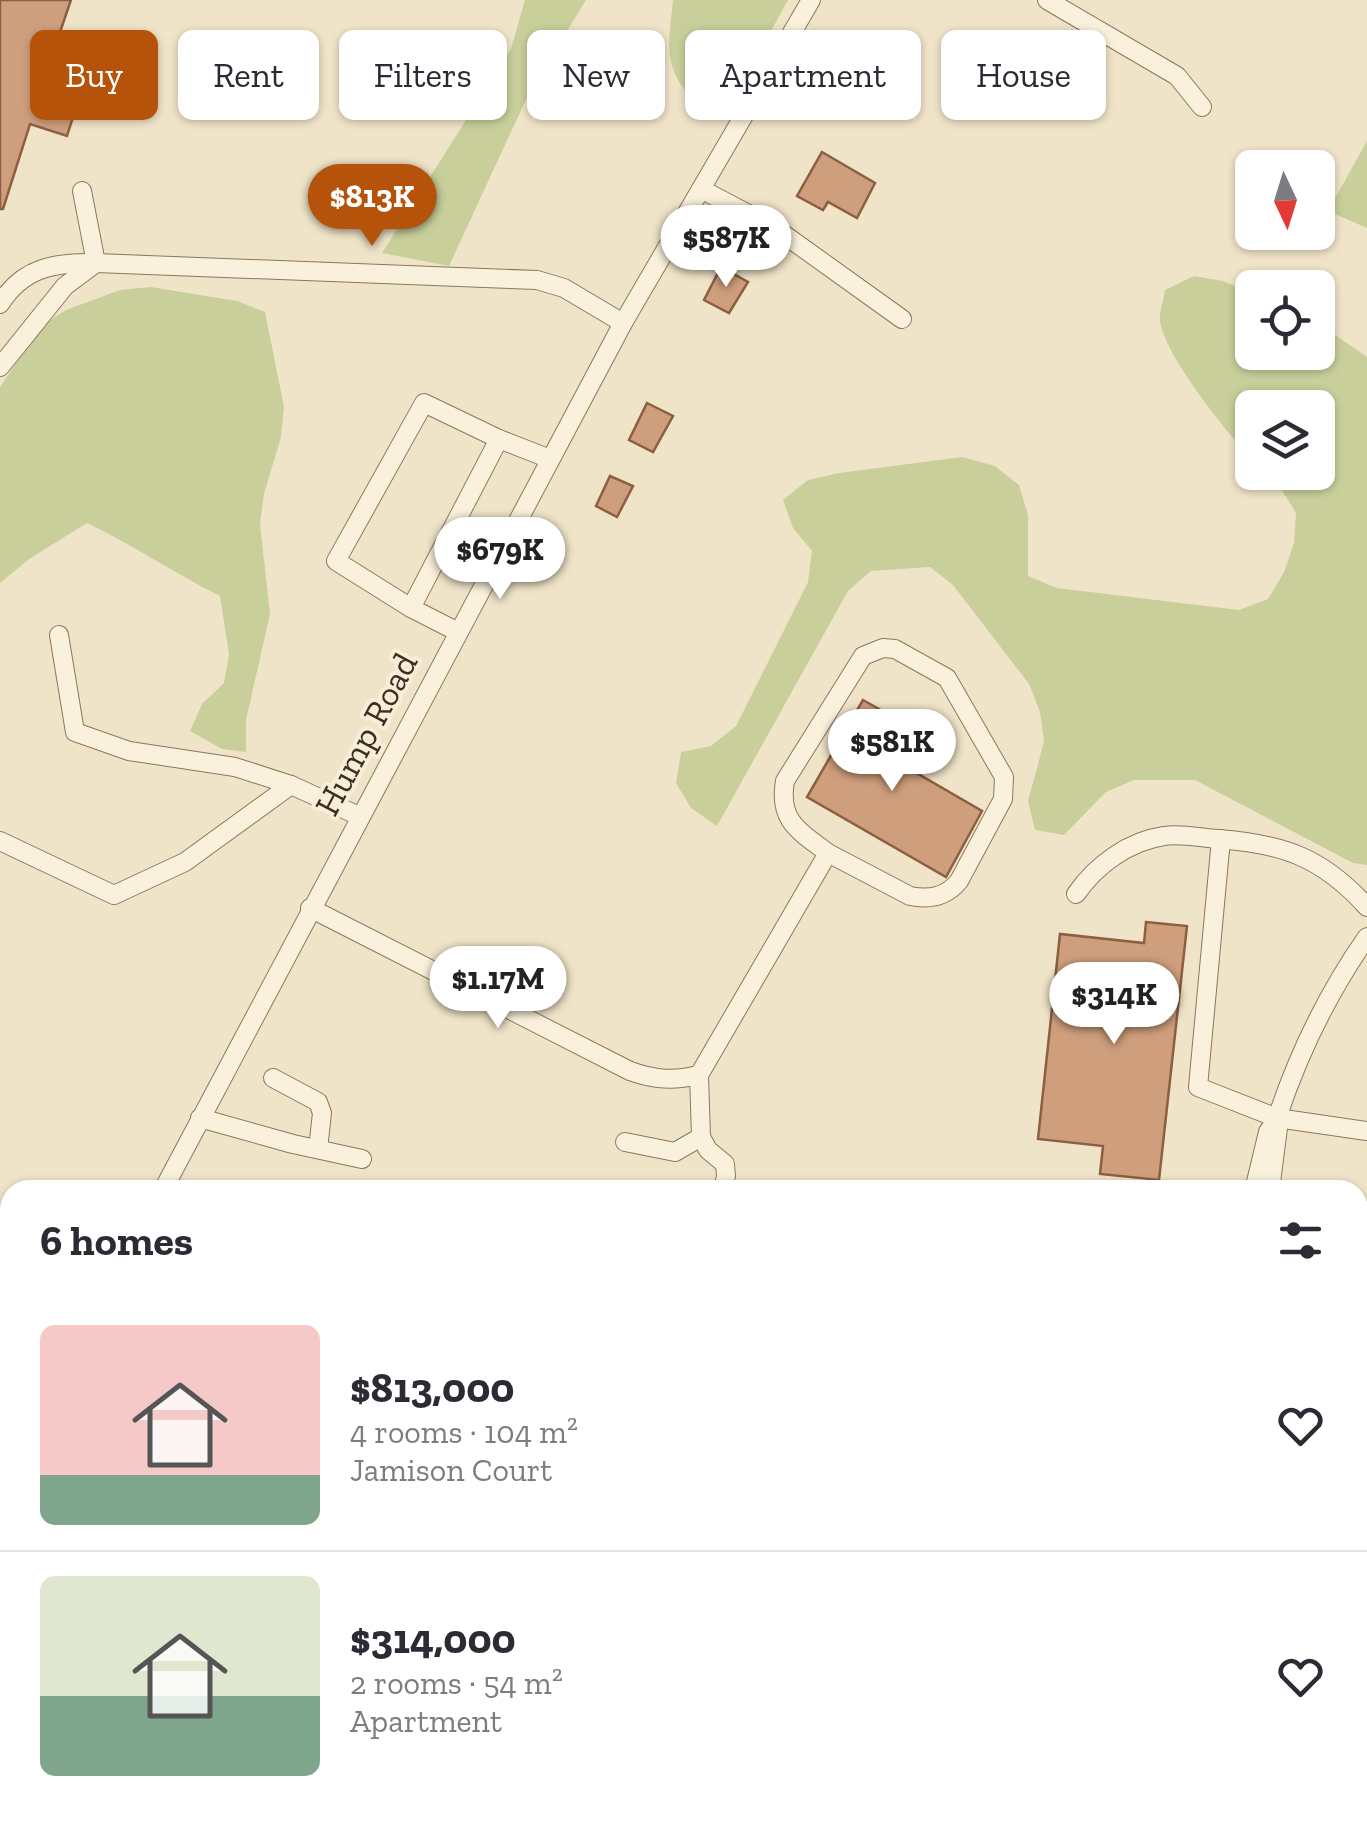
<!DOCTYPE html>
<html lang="en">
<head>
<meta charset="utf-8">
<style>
	:root { --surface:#fff; --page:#f2f2f3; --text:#2b2b33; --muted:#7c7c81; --line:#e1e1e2; --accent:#b45309 }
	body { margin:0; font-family:"Zilla Slab",serif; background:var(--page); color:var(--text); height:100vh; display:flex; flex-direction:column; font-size:38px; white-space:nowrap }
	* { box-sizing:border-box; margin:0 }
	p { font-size:32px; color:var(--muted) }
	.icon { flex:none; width:55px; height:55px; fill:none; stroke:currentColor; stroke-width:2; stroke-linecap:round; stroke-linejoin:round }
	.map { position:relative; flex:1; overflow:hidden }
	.details { position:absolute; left:0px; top:1180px; width:1368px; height:642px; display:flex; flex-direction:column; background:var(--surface); border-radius:30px 30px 0 0; box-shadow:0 2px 8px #0004 }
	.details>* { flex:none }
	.banner { position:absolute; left:30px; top:30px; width:1308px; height:90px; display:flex; gap:20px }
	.needle { width:65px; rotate:176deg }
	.controls { position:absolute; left:1235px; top:150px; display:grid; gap:20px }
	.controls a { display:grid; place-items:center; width:100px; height:100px; border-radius:15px; background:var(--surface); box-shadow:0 2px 8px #0004; font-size:50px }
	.price { position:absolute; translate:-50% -85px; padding:0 22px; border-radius:35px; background:#fff; color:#222; font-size:32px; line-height:65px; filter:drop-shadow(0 2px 5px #0008) }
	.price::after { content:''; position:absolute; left:50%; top:60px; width:30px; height:22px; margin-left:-15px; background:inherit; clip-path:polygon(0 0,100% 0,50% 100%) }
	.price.current { background:var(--accent); color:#fff }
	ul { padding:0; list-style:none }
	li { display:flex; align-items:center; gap:30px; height:250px; padding:0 40px }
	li+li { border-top:2px solid var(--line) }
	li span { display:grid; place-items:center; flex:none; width:280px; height:200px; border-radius:15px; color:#555 }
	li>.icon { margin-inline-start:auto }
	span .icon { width:120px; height:120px; fill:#fffc; stroke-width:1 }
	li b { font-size:42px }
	h2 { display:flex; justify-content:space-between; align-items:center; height:120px; padding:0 40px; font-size:42px }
	.tag { padding:0 35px; border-radius:15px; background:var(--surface); box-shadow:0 2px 8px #0004; font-size:35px; line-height:90px }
	.tag.current { background:var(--accent); color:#fff }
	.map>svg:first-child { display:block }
</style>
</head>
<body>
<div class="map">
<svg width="1367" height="1821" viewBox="0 0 1367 1821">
	<rect width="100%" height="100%" fill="#f0e4c8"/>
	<g fill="#c9cf9b">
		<polygon points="525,0 586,0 529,93 449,266 382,253 511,49"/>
		<path d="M673,0h115l-56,103 -30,4c-40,-33 -34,-59 -29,-107z"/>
		<polygon points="1367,141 1367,228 1328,211"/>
		<path d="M1194,276l29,5 29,12v59h66v-29l49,34v508l-14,-2 -158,-83h-61l-28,12 -42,43 -29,-5 -7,-29 16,-59 -4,-30 -11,-28 -76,-99 -23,-18 -59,4 -23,20 -131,235 -26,-18 -15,-25 5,-31 30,-6 25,-20 72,-144 4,-31 -19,-23 -10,-28 25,-20 31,-7 123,-16 33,9 24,19 9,30v61l29,12 182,22 29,-11 16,-27 10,-29 2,-30 -16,-26 -14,-14 52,-1v-64h-66v51c-25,-26 -87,-103 -92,-138 -1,-9 4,-21 5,-31z"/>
		<path d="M151,287l86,14 28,11 19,95 -3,30 -17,57 -4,30 10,90 -24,106v32l-24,-3 -32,-18 12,-27 22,-21 5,-29 -9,-58c-46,-23 -87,-51 -133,-73l-58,36 -29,24v-196l41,-61 25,-16 54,-20z"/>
		<polygon points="10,1667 10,1812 48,1813 44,1821 0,1821 0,1673"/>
	</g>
	<g fill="#cf9f7d" stroke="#8d5f41" stroke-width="2.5">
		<polygon points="0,0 71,0 59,35 95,47 67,136 30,124 3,209 0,209"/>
		<polygon points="817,43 862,64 856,78 853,81 808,59"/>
		<polygon points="822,152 875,183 857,218 828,202 823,210 797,196"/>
		<polygon points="721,267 748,282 729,313 704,300"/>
		<polygon points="647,403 673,416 653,452 629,440"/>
		<polygon points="610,476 633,486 617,517 596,506"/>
		<polygon points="863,700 907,725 889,757 982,811 946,877 807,797"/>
		<polygon points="1146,922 1187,926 1159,1180 1100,1174 1103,1146 1038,1139 1060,934 1144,943"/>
	</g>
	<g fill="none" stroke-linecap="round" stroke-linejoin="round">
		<g stroke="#8d765c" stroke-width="20">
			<g id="minor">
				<polyline points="1047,0 1177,76 1202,107"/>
				<polyline points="701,189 775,228 902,319"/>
				<polyline points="82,191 96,263"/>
				<path d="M0,304c23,-37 56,-42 96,-41l441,17 27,8 59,35"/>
				<polyline points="0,367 65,286 96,263"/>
				<polyline points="411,608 336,561 424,403 499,439"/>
				<polyline points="458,632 411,608 499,439 550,459"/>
				<polyline points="59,635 75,732 129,751 235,767 291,785 359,816"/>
				<polyline points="1221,839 1198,1087 1277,1118 1367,1131"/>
				<polyline points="0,841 114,895 185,862 291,785"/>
				<path d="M1076,894c20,-29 53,-53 88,-58 17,-3 37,2 54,3 65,5 104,18 149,68"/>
				<path d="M310,908l320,163c25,9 43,10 69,4"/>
				<polyline points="273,1078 318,1102 322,1113 318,1149"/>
				<polyline points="200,1118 293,1144 362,1159"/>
				<polyline points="625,1142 675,1152 701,1137"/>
				<polyline points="163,1190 623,323 811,0"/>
				<path d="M723,1190l3,-14 -1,-12 -17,-14 -7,-13 -2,-62 129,-222 82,43c20,4 36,1 49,-15l44,-82 1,-22 -57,-99 -52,-29 -12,-1 -20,8 -78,125c-7,40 14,50 43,72"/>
				<path d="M1254,1190l14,-58 9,-14c22,-66 50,-124 90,-181"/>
				<polyline points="1270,1190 1278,1128"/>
				<polyline points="0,1284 10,1284"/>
				<polyline points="0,1548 10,1549"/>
				<polyline points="470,1812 470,1821"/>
			</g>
		</g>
		<g stroke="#5b4430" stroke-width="25">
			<g id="major">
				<polyline points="1358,1330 1367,1331"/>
				<polyline points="198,1821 223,1812"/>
			</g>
		</g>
		<use href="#minor" stroke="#faf1dc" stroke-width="18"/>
		<use href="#major" stroke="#f3d9a0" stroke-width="22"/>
	</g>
	<g text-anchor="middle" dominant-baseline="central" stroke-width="8" stroke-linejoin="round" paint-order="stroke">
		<g font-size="35" fill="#3d2e20" stroke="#f7eed8">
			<text transform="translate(366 734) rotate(-62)">Hump Road</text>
		</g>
	</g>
</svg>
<div class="controls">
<a><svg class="needle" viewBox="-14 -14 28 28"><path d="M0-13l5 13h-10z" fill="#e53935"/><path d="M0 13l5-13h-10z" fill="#7c7c81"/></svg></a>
<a><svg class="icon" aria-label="locate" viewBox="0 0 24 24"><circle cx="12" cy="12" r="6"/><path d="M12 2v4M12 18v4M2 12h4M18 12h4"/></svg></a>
<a><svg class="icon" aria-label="layers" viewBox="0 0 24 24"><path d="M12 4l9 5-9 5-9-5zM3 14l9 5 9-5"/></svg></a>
</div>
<b class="price current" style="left:372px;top:249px">$813K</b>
<b class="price" style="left:726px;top:290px">$587K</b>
<b class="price" style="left:500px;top:602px">$679K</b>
<b class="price" style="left:892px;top:794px">$581K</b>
<b class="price" style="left:498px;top:1031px">$1.17M</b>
<b class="price" style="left:1114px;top:1047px">$314K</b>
<div class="banner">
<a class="tag current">Buy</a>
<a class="tag">Rent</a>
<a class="tag">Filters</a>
<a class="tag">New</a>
<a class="tag">Apartment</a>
<a class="tag">House</a>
</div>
<section class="details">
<h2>6 homes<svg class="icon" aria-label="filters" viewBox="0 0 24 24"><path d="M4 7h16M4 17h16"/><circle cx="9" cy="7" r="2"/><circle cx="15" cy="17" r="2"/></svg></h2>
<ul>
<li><span style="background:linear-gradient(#f6c9c9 75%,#7fa58c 0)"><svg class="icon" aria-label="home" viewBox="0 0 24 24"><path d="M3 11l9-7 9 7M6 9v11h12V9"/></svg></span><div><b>$813,000</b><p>4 rooms · 104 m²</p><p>Jamison Court</p></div><svg class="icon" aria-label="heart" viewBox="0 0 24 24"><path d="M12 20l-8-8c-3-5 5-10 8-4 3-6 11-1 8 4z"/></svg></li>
<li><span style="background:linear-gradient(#dfe7d0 60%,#7fa58c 0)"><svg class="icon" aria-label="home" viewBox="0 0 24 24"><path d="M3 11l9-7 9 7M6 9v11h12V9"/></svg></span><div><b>$314,000</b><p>2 rooms · 54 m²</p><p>Apartment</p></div><svg class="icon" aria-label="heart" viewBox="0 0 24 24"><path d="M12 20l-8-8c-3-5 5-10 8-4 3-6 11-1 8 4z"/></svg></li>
</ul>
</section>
</div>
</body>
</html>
